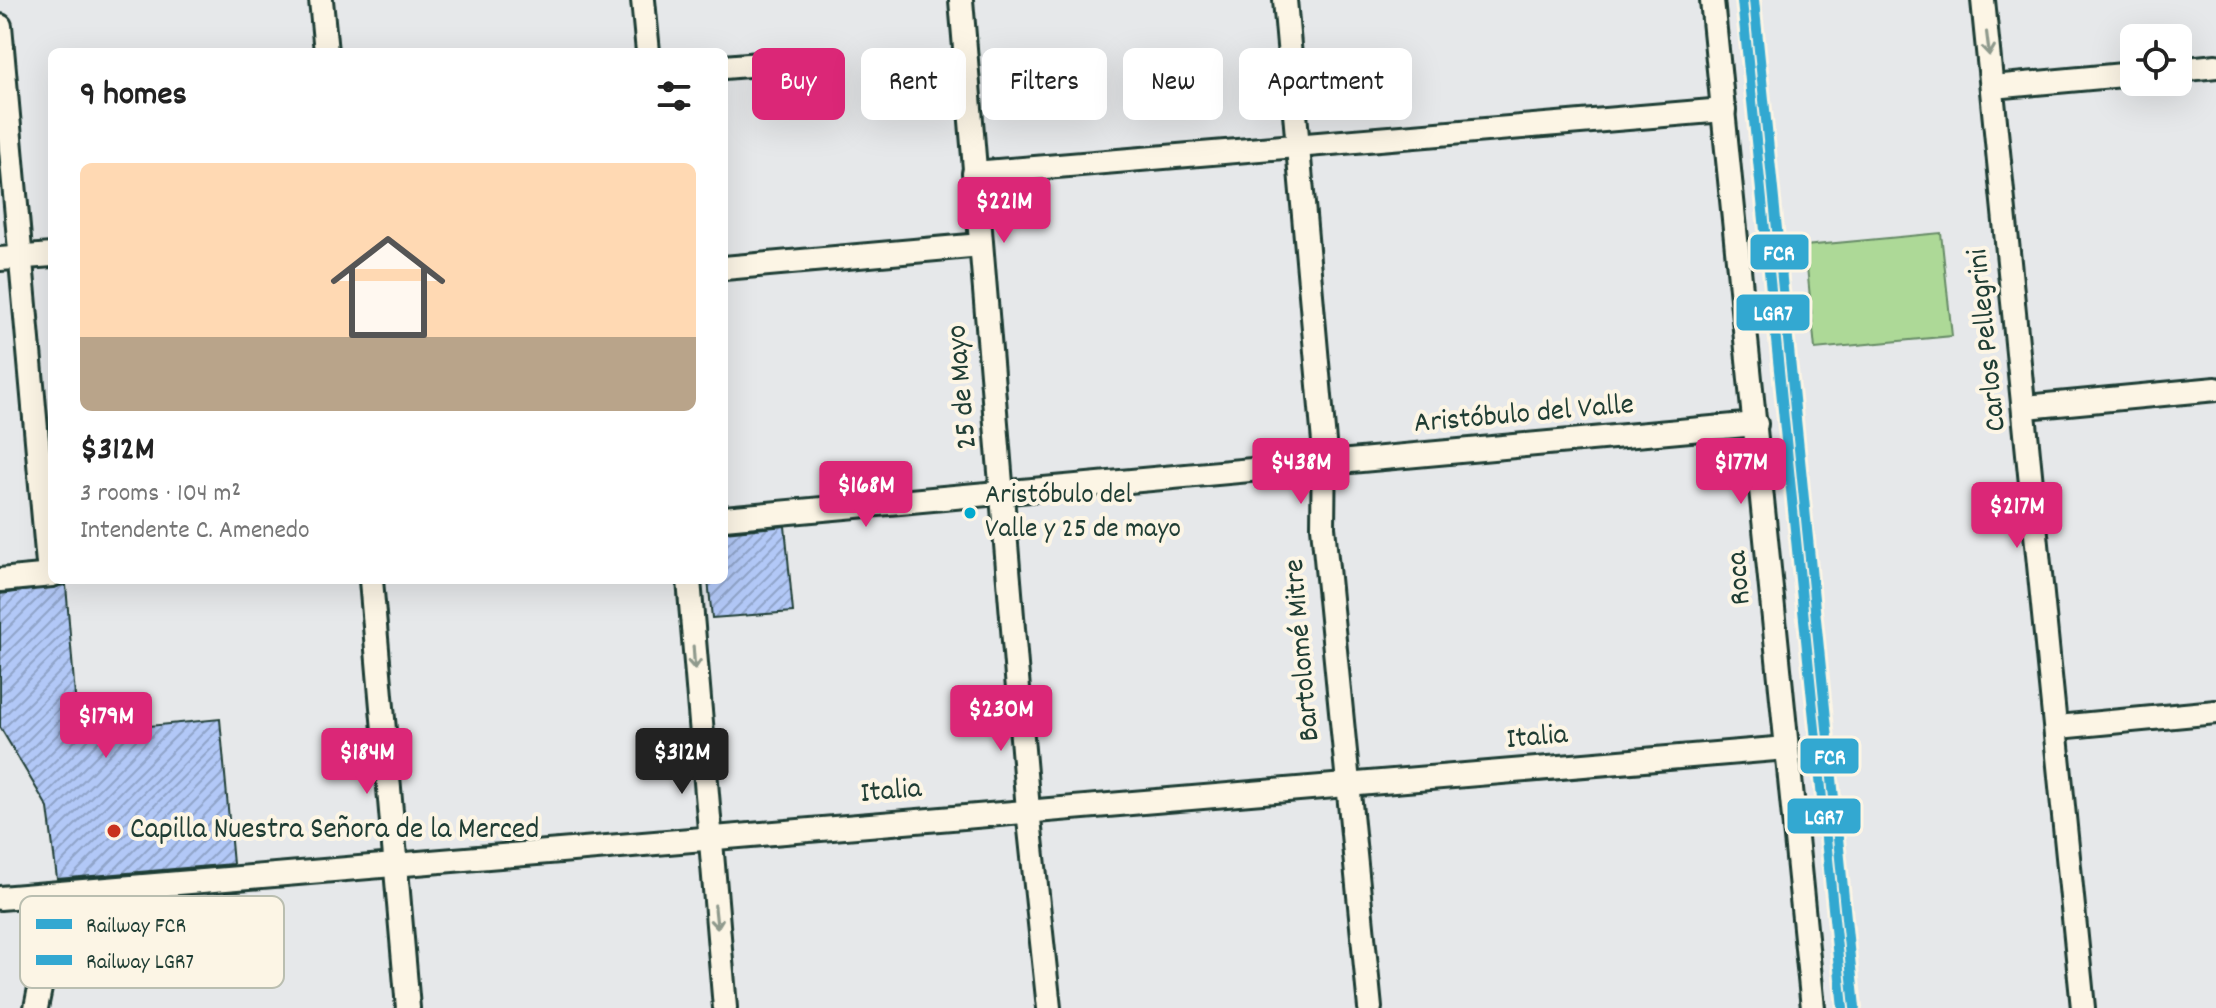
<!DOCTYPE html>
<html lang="en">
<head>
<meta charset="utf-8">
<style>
	:root { --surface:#fff; --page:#f2f2f2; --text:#222; --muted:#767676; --line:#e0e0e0; --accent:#db2777 }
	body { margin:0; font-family:Dekko,sans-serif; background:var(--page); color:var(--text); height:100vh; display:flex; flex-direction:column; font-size:30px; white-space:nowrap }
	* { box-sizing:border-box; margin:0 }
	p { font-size:26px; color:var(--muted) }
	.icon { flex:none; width:44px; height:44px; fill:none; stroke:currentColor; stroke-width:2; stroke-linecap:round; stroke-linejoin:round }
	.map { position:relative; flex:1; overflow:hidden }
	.panel { position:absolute; left:48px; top:48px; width:680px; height:536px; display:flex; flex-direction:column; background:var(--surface); border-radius:12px; box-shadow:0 8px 32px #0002 }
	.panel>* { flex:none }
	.hud { position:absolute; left:752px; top:48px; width:760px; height:72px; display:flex; gap:16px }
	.controls { position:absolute; left:2120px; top:24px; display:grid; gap:16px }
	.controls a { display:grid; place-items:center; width:72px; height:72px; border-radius:12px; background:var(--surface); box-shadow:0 8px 32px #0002; font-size:40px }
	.price { position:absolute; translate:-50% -68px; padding:0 18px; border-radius:8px; background:var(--accent); color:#fff; font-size:26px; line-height:52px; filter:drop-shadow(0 2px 4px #0008) }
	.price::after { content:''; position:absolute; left:50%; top:48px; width:24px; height:18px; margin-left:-12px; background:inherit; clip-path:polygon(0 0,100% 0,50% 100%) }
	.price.selected { background:#222; color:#fff }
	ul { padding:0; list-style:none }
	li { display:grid; align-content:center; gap:16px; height:424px; padding:0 32px }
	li+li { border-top:2px solid var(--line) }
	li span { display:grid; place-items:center; height:248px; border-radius:12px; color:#555 }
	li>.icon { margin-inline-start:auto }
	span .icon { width:144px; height:144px; fill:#fffc; stroke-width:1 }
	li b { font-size:34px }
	h2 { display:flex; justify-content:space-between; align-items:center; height:96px; padding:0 32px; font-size:34px }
	.pill { padding:0 28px; border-radius:12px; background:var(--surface); box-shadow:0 8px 32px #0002; font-size:28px; line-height:72px }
	.pill.selected { background:var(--accent); color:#fff }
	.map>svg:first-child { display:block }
</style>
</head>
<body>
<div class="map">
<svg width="2216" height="1008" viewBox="0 0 2216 1008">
	<defs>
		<pattern id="building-hatch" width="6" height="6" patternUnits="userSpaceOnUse" patternTransform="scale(2)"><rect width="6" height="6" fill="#b2c8f7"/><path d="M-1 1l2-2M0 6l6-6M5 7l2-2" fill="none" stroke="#90a4c9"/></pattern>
	</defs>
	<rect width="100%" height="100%" fill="#e6e8ea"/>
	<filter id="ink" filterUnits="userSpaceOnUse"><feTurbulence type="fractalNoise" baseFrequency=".0125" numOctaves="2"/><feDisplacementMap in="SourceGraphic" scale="16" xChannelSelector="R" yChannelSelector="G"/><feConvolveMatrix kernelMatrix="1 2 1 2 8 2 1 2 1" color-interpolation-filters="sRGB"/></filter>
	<g filter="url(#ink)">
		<polygon fill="#add997" stroke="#668b66" stroke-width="2" points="1941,233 1952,336 1815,349 1805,246"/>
		<g fill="url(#building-hatch)" stroke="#1f3d34" stroke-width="2">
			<polygon points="785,526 793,612 712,618 708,580 724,580 724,532"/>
			<polygon points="66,585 78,733 220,719 233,864 57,879 48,808 0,727 0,594"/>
		</g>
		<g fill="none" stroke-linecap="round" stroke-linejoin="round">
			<g stroke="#1f3d34" stroke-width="28">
				<g id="street">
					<polyline points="321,0 326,52"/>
					<polyline points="643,0 648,52"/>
					<polyline points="961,0 1028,810 1049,1008"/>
					<polyline points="1285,0 1324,442 1323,527 1370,1008"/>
					<polyline points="1712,0 1813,1008"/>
					<polyline points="1983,0 2083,1008"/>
					<polyline points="0,26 49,575"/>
					<polyline points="724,67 784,62"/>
					<polyline points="2178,70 2216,66"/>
					<polyline points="1993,87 2134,74"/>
					<polyline points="974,173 1724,110"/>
					<polyline points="0,259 52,255"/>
					<polyline points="724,268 981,245"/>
					<polyline points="2026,407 2216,389"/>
					<polyline points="724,518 1756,424"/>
					<polyline points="0,580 52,575"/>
					<polyline points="371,580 408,1008"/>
					<polyline points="689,580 725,1008"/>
					<polyline points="2058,727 2216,712"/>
					<polyline points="0,898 1787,748"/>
					<polyline points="36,1008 59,894"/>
				</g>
			</g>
			<use href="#street" stroke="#fcf5e5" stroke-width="22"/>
			<g stroke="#fcf5e5" stroke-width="16">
				<polyline id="rail-1" points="1754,0 1855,1008"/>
			</g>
			<g stroke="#fcf5e5" stroke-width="16">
				<polyline id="rail-2" points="1742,1 1843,1008"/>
			</g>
			<use href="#rail-1" stroke="#33a8d1" stroke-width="10"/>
			<use href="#rail-2" stroke="#33a8d1" stroke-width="10"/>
		</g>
		<defs><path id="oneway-shaft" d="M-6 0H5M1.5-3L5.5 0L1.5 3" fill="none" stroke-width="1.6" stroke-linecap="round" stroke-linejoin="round" transform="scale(2)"/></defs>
		<g stroke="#8e998c">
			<use href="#oneway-shaft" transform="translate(1988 44) rotate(83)"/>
			<use href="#oneway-shaft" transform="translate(694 658) rotate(86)"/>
			<use href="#oneway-shaft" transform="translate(716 917) rotate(84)"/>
		</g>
	</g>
	<circle fill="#00a9ce" stroke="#fcf5e5" stroke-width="3" cx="970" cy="513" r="7"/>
	<circle fill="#c8321e" stroke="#fcf5e5" stroke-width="3" cx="114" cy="831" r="8"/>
	<g text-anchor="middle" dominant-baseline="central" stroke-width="8" stroke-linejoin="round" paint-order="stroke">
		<g font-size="28" fill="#1f3d34" stroke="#fcf5e5" text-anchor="start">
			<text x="985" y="497">Aristóbulo del<tspan x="985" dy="34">Valle y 25 de mayo</tspan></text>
		</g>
		<g font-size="30" fill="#1f3d34" stroke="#fcf5e5">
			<text transform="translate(1989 340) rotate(-96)">Carlos Pellegrini</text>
			<text transform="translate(964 387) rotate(-95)">25 de Mayo</text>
			<text transform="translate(1524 416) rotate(-5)">Aristóbulo del Valle</text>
			<text transform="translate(1741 578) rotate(-95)">Roca</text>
			<text transform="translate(1304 650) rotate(-95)">Bartolomé Mitre</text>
			<text transform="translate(1537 739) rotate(-5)">Italia</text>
			<text transform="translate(891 793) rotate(-5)">Italia</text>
		</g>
		<g font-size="30" fill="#1f3d34" stroke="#fcf5e5" text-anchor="start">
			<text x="130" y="831">Capilla Nuestra Señora de la Merced</text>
		</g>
	</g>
	<rect x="20" y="896" width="264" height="92" rx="12" fill="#fcf5e5" stroke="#babeb0" stroke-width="2"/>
	<rect x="36" y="919" width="36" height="10" fill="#33a8d1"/>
	<rect x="36" y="955" width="36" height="10" fill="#33a8d1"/>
	<g font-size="22" fill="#1f3d34">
		<text x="86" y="932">Railway FCR</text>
		<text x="86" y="968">Railway LGR7</text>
	</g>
	<g stroke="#fcf5e5" stroke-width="3">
		<rect x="1749" y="233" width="61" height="38" rx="8" fill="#33a8d1"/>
		<rect x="1735" y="293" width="76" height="39" rx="8" fill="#33a8d1"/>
		<rect x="1799" y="737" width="61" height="38" rx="8" fill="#33a8d1"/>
		<rect x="1786" y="797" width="76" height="38" rx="8" fill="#33a8d1"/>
	</g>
	<g font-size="22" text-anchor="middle" font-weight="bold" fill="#fff">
		<text x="1779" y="260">FCR</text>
		<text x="1773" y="320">LGR7</text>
		<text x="1830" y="764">FCR</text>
		<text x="1824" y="824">LGR7</text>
	</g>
</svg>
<div class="controls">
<a><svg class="icon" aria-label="locate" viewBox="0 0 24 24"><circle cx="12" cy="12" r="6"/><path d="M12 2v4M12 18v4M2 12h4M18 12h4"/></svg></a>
</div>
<b class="price" style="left:1004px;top:245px">$221M</b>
<b class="price" style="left:1301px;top:506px">$438M</b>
<b class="price" style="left:1741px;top:506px">$177M</b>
<b class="price" style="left:866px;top:529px">$168M</b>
<b class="price" style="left:2017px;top:550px">$217M</b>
<b class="price" style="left:1001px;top:753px">$230M</b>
<b class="price" style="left:106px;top:760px">$179M</b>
<b class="price" style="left:367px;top:796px">$184M</b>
<b class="price selected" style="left:682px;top:796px">$312M</b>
<div class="hud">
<a class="pill selected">Buy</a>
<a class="pill">Rent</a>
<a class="pill">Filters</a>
<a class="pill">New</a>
<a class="pill">Apartment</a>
</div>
<section class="panel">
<h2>9 homes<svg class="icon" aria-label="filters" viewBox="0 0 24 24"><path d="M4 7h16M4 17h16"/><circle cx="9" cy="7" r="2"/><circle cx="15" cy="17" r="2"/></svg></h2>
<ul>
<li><span style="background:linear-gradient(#ffd9b3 70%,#b9a48a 0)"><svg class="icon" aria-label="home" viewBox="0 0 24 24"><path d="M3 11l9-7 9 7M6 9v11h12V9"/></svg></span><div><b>$312M</b><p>3 rooms · 104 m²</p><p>Intendente C. Amenedo</p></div></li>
</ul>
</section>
</div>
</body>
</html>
